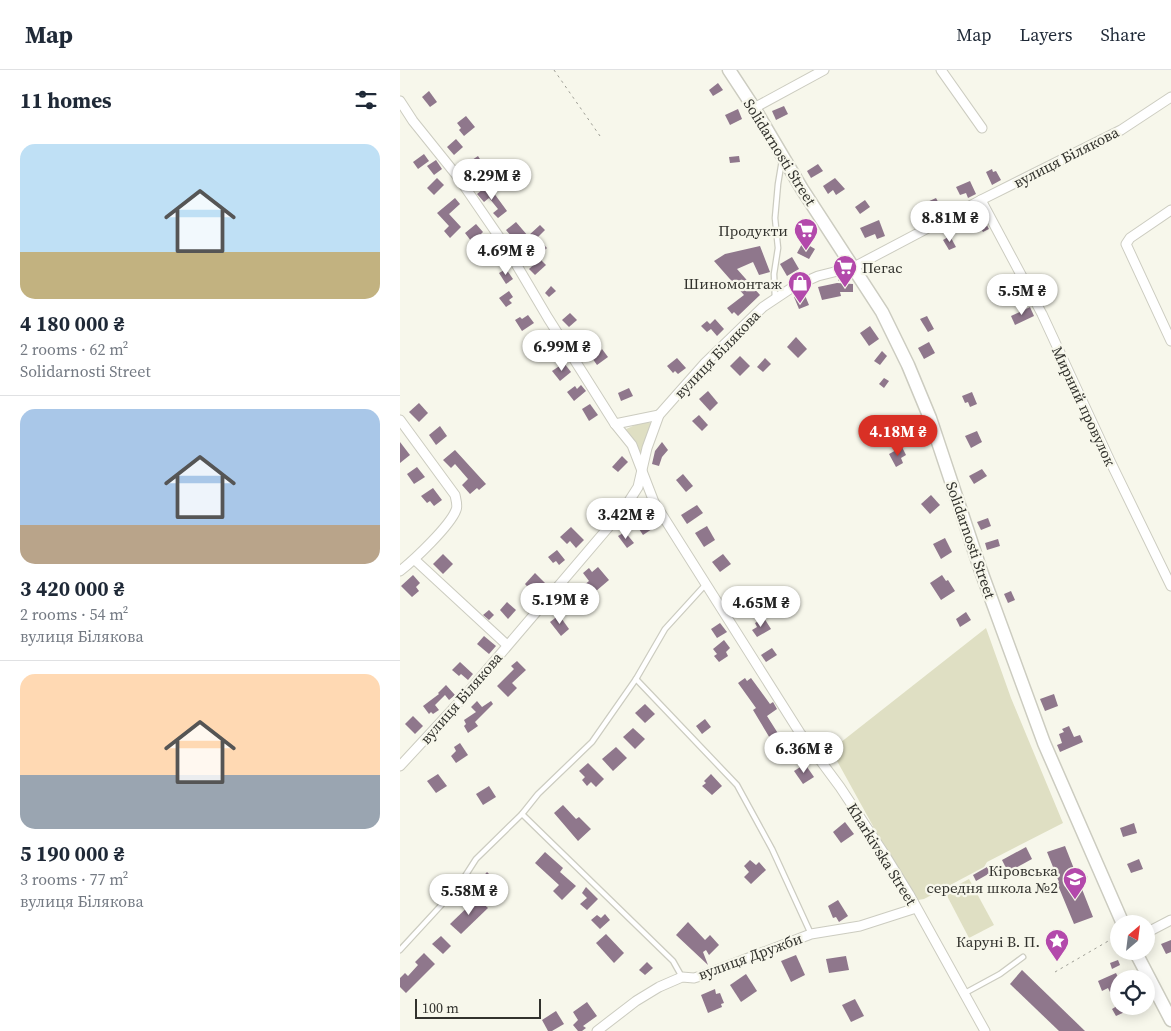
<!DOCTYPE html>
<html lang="en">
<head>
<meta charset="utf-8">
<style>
	:root { --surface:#fff; --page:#f2f2f3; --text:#1f2937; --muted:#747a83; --line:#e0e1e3; --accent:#d93025 }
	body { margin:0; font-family:"Source Serif 4",serif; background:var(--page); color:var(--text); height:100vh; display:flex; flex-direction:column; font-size:19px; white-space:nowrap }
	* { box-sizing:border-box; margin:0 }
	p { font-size:16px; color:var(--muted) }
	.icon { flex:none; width:28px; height:28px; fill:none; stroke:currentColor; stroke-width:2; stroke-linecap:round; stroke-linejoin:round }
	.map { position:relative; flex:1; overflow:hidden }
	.panel { display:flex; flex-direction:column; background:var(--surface); width:400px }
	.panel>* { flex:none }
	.needle { width:32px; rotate:28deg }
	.controls { position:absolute; left:710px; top:845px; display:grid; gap:10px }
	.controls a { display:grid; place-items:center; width:45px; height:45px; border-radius:50%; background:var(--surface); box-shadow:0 2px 12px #0003; font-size:25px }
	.scale { position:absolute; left:15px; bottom:12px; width:126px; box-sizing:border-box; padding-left:5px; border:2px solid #32322d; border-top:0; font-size:14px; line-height:18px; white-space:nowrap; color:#32322d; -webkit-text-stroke:4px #f7f7eb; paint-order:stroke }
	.price { position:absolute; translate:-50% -42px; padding:0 11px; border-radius:18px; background:#fff; color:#222; font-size:16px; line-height:32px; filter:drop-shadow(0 1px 2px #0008) }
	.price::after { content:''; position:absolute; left:50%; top:30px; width:15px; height:11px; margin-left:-8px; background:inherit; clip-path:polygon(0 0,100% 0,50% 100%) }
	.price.on { background:var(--accent); color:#fff }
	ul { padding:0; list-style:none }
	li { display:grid; align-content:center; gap:10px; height:265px; padding:0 20px }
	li+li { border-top:1px solid var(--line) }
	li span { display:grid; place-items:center; height:155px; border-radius:15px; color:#555 }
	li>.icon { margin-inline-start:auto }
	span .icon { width:90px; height:90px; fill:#fffc; stroke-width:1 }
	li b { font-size:21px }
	h2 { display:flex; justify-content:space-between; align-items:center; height:60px; padding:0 20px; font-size:21px }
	header { display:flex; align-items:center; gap:30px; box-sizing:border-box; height:70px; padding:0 25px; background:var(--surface); border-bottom:1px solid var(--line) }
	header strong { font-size:24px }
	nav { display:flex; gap:28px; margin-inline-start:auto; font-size:18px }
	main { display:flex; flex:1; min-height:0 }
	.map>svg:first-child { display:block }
</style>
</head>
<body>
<header>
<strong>Map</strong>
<nav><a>Map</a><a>Layers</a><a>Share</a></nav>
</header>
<main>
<section class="panel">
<h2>11 homes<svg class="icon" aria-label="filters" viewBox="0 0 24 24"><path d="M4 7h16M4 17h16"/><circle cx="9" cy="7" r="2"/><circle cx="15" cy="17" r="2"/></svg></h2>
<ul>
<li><span style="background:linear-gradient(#bfe0f5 70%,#c2b280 0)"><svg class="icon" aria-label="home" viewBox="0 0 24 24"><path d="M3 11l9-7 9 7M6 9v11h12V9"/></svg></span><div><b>4 180 000 ₴</b><p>2 rooms · 62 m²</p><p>Solidarnosti Street</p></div></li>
<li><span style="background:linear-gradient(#a9c7e8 75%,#b9a48a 0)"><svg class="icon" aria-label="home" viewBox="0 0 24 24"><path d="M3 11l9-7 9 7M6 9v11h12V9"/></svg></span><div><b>3 420 000 ₴</b><p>2 rooms · 54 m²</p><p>вулиця Білякова</p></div></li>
<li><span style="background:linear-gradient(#ffd9b3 65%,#9aa5b1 0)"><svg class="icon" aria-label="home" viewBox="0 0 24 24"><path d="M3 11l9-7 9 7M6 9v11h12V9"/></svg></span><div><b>5 190 000 ₴</b><p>3 rooms · 77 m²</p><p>вулиця Білякова</p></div></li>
</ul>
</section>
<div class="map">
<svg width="771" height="961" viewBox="0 0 771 961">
	<rect width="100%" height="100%" fill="#f7f7eb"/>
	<g fill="#dfdfc3">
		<polygon points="244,351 251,353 241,389 224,360"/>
		<polygon points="586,558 611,628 663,753 587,792 584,797 524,829 518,830 472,760 473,756 431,680"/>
		<polygon points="569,809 594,855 569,868 545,822"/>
	</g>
	<g fill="#8f778c">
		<polygon points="318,13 323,20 313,26 309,20"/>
		<polygon points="29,21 37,32 30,37 22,27"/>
		<polygon points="384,36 388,44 376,50 372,41"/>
		<polygon points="338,39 342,49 330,55 325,45"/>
		<polygon points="66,46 75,57 64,66 59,60 61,58 57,53"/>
		<polygon points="56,69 63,77 54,85 47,77"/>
		<polygon points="24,84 29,91 18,99 13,92"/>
		<polygon points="78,86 85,97 73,105 66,94"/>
		<polygon points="339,86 340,92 330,93 329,87"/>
		<polygon points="36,90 42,99 34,105 27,96"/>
		<polygon points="418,94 423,101 411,108 407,101"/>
		<polygon points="592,99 593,102 596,101 601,110 592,115 586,102"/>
		<polygon points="37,108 44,115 34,125 27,118"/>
		<polygon points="435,108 445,119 436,125 433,120 428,124 423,116"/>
		<polygon points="570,111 576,124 568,128 566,123 560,125 556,117"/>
		<polygon points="88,115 107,141 98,148 93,143 98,139 89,128 84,132 77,124"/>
		<polygon points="55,128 60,134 49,144 61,157 50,168 44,161 49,156 37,143"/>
		<polygon points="536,128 543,141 536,145 532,138 528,140 525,133"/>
		<polygon points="465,130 470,137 460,144 455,137"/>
		<polygon points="583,148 589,159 583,162 577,152"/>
		<polygon points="479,150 485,166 477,169 475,164 465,168 460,158"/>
		<polygon points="116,152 128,166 140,155 145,160 137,168 147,178 136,188 114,164 112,167 106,160"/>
		<polygon points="76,154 83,162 81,164 94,180 84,188 65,163"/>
		<polygon points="550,166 556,177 549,180 543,170"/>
		<polygon points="403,172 415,179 409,189 397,183"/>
		<polygon points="360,176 370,202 359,205 353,192 337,199 360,225 338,246 334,242 332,244 327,238 344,225 314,191 325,184"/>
		<polygon points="392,187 399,199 387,206 380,194"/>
		<polygon points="140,189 146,195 135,205 129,199"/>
		<polygon points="106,199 113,209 106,214 99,203"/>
		<polygon points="613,206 619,217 612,221 606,210"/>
		<polygon points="437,213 453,214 453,222 440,222 441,226 422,230 418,217"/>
		<polygon points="151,216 156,221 149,227 145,223"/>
		<polygon points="109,221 113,227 109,230 112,233 106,237 99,228"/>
		<polygon points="404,223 409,235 399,239 394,227"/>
		<polygon points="630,237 634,246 615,255 611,246"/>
		<polygon points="170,243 177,250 169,257 162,250"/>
		<polygon points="128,245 134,253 122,261 115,250 120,247 122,249"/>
		<polygon points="527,246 534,259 528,262 520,249"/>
		<polygon points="315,249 324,259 317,266 311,259 307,262 301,256 307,251 310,254"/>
		<polygon points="470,256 479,269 469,276 460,263"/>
		<polygon points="396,267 407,279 398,288 387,277"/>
		<polygon points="194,271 201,281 202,279 208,287 197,295 185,278"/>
		<polygon points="529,272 535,283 524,289 518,278"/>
		<polygon points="146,273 151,279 140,287 136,281"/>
		<polygon points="482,281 487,286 480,295 474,291"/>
		<polygon points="340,286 350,296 340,306 330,296"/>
		<polygon points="277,288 286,298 278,304 275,301 273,303 267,296"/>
		<polygon points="365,288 371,294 363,302 357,297"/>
		<polygon points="164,293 171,302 160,311 152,301"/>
		<polygon points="484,308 489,311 484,318 479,314"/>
		<polygon points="181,315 186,321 174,331 167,322 175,316 177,319"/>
		<polygon points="229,318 233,326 221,331 218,323"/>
		<polygon points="308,321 318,333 310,341 299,329"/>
		<polygon points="572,322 577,334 570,337 568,332 565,333 562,326"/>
		<polygon points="19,333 28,343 19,352 9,342"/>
		<polygon points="190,334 198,345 189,351 182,339"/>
		<polygon points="299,345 308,355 302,361 292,351"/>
		<polygon points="40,356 47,366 36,375 29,365"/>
		<polygon points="577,361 582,372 571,378 565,366"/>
		<polygon points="0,372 10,385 0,393"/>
		<polygon points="262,372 268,380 262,387 259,396 252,394 255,381"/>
		<polygon points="502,377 506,385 501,388 503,393 496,397 489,384"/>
		<polygon points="55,380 86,414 79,420 77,418 70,424 62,415 68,409 55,394 51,398 43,390"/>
		<polygon points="222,386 228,392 218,402 212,397"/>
		<polygon points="17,397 25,407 14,414 7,404"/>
		<polygon points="582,399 587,406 574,414 569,406"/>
		<polygon points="283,404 293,416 286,422 276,410"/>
		<polygon points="33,418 42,430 34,436 30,431 27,433 21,426"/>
		<polygon points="531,425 540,435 530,444 521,434"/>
		<polygon points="297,435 303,443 287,454 281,445"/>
		<polygon points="195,438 205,448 197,456 188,446"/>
		<polygon points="246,445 255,457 243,465 235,453"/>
		<polygon points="588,448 591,456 581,460 577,452"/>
		<polygon points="307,456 315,470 304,477 295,463"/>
		<polygon points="171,457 184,470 176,478 170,471 167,474 160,467"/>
		<polygon points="225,462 234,473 227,478 218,466"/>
		<polygon points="545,468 552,482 541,489 533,474"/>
		<polygon points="598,469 600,476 587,480 585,473"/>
		<polygon points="157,480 165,490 159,495 156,491 153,493 148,487"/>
		<polygon points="43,484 53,494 43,504 33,494"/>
		<polygon points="323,484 331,494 320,502 312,492"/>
		<polygon points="198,497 209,510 182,533 173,524 189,511 183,503 189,498 192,502"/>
		<polygon points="135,503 145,513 134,524 125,514"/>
		<polygon points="13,505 20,513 16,517 19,521 12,527 1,516"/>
		<polygon points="542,505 546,511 548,510 555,521 541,530 530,513"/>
		<polygon points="611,521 615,530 608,533 604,524"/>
		<polygon points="346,523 355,533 344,543 335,533"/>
		<polygon points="107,532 116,540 108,549 100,540"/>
		<polygon points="155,535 161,541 156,546 150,540"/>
		<polygon points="89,540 94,545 89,550 83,545"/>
		<polygon points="566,542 571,550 560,557 556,549"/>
		<polygon points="159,545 169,559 161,566 150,552"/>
		<polygon points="364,548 371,559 357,567 352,560 357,557 355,553"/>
		<polygon points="320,553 327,562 317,568 311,559"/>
		<polygon points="84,566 96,576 89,584 77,574"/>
		<polygon points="324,570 330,578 326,582 328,586 319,592 314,586 317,584 313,579"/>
		<polygon points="372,578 377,585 366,592 361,585"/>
		<polygon points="117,591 126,600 112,613 117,618 108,627 97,616 114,599 111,596"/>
		<polygon points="60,592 73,604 68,610 61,604 59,606 52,600"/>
		<polygon points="345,608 347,611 351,608 370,634 373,632 377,639 367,646 379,665 371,670 353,640 356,638 338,613"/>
		<polygon points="46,615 55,625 49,630 45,625 35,635 39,640 33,644 31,642 29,644 23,636 39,624 38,623"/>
		<polygon points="654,624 658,636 645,641 640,629"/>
		<polygon points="77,631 82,637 91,631 93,634 75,652 78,656 68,663 64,656 66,654 64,650 76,642 71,637"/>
		<polygon points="245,634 255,644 245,653 235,643"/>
		<polygon points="13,646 23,656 15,664 5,654"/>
		<polygon points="305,649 311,657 302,664 296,656"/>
		<polygon points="669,656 674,667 680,665 683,672 660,682 657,675 662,673 659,664 664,662 662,659"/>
		<polygon points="233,658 245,669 235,679 223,667"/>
		<polygon points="60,673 68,685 56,693 51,686 56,681 54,677"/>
		<polygon points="216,677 227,688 213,701 202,689"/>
		<polygon points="188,693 204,709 196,717 191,712 187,716 182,710 185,707 179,701"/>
		<polygon points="405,694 414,707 403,714 394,701"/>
		<polygon points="38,704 47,716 36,723 27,711"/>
		<polygon points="311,704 322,716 312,725 302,716 306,713 304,711"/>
		<polygon points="89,716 96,727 83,735 76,724"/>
		<polygon points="163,735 176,749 179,747 191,759 178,771 154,743"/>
		<polygon points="445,752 454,764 441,773 433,762"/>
		<polygon points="734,753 737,763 723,767 720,758"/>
		<polygon points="665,776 693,847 674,854 657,813 659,812 647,782"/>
		<polygon points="626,777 632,789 608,802 602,790"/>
		<polygon points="145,782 163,798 160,802 176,816 162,830 153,821 159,815 135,793"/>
		<polygon points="739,789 743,799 731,803 727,794"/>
		<polygon points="350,790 356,795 359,792 366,800 351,814 344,807 349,802 344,796"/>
		<polygon points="587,797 590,803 576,811 573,805"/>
		<polygon points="87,802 96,811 87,821 78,812"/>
		<polygon points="186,817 198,829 187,840 180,834 187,828 182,823"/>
		<polygon points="77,828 88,838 61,864 50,854"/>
		<polygon points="438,830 448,846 439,852 436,847 433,848 428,836"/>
		<polygon points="205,844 210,850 200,859 191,850 197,845 201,848"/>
		<polygon points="288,852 305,870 310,865 319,875 309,885 306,880 303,882 308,895 276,865"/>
		<polygon points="206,864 224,883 214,893 196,873"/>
		<polygon points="41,866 51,876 43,884 32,874"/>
		<polygon points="771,870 771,882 766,884 761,874"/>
		<polygon points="24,883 35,894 6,923 0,917 0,908 5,903 8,906 18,895 15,892"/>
		<polygon points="396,885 405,905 391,912 381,891"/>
		<polygon points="446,886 449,900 429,903 426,889"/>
		<polygon points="718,890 720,895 712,899 710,893"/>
		<polygon points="247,892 253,898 245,905 239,900"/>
		<polygon points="622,900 685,961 659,961 610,914"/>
		<polygon points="716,903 719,909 719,936 738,936 716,946 712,939 717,936 708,918 702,921 698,911"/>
		<polygon points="346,904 357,921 341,932 330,915"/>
		<polygon points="315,919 316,924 320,923 324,933 321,934 322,937 308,943 301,925"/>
		<polygon points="455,929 464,946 451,952 442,935"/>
		<polygon points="187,932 197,946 183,956 186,958 182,961 178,961 173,955 178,950 173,942"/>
		<polygon points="156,941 164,954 152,961 148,961 142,950"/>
	</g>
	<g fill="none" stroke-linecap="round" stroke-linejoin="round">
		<g stroke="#ccccc0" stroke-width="7">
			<g id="lane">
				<polyline points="375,229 374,204 378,178 375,148 378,114 382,90"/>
				<polyline points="236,609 337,715 372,779 411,864"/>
				<polyline points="122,744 273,891 282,907"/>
				<polyline points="0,880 58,817 76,789 122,744 138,724 192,672 236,609 265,559 306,514"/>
				<polyline points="565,923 600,904 623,887"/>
			</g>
		</g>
		<g stroke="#ccccc0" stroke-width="11">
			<g id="street">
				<polyline points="541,0 582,58"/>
				<polyline points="0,31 13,51 58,107 106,177 148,248 215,354 232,375 254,432 400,663 440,717 485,785 509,824 585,961"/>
				<polyline points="354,38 424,0"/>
				<polyline points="581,130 642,244 711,393 771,516"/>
				<polyline points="771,140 730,168 726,174 771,271"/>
				<path d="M0,350l55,75c1,5 3,11 1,15 -6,16 -42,50 -56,61"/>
				<polyline points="215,354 259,345"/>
				<polyline points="15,490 107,575"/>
				<polyline points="0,696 63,628 224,439 238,417 247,378 259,345 305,293 363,237 393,217 418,206 454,197 581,130 721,60 771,27"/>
				<polyline points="746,863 771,850"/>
				<polyline points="197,961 236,931 259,917 282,907 294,908 304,905 411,864 460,856 516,838"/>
			</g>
		</g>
		<g stroke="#ccccc0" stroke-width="15">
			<g id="secondary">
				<polyline points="329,0 354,38 402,119 482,242 508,295 530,348 581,501 644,673 723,854"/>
				<polyline points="735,881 771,950"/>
			</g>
		</g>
		<g stroke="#9f9f96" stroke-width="1" stroke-dasharray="2.5 4" stroke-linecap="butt">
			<polyline points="154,0 200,66"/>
			<polyline points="438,210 449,211"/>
			<polyline points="679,810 690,806"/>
			<polyline points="655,902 710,870 719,870"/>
		</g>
		<use href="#lane" stroke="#fff" stroke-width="4.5"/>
		<use href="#street" stroke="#fff" stroke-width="9"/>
		<use href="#secondary" stroke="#fff" stroke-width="12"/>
	</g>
	<defs>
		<g id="supermarket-pin" transform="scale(1.25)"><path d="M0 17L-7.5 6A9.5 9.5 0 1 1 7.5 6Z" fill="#b349ab" stroke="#f7f7eb"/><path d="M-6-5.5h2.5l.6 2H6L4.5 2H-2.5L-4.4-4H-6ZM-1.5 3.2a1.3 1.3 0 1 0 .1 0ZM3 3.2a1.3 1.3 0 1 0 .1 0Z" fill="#fff"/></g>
		<g id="shop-pin" transform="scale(1.25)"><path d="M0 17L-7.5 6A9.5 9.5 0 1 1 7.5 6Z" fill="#b349ab" stroke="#f7f7eb"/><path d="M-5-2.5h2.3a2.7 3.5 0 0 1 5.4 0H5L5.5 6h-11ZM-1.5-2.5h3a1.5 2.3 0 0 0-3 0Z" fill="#fff"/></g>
		<g id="school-pin" transform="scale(1.25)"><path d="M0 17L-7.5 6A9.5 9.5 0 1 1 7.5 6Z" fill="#b349ab" stroke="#f7f7eb"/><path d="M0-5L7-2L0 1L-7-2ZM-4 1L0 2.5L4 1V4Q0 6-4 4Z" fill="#fff"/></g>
		<g id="sight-pin" transform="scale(1.25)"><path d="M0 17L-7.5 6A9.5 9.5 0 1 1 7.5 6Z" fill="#b349ab" stroke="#f7f7eb"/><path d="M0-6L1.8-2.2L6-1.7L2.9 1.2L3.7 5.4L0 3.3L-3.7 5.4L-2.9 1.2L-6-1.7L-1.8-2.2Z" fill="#fff"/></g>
	</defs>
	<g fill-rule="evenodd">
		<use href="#supermarket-pin" x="406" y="160"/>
		<use href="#supermarket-pin" x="445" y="197"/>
		<use href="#shop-pin" x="400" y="213"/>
		<use href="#school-pin" x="675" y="809"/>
		<use href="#sight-pin" x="657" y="871"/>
	</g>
	<g text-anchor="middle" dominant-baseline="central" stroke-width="4.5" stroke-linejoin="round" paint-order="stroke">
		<g font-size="15" fill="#32322d" stroke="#f7f7eb">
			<text transform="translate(380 82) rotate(58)">Solidarnosti Street</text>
			<text transform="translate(666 87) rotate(-27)">вулиця Білякова</text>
			<text transform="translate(317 284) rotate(-46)">вулиця Білякова</text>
			<text transform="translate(684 336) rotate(65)">Мирний провулок</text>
			<text transform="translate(571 470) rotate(71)">Solidarnosti Street</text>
			<text transform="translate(61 628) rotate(-49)">вулиця Білякова</text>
			<text transform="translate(482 784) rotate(58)">Kharkivska Street</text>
			<text transform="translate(350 886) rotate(-20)">вулиця Дружби</text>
		</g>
		<g font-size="15" fill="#32322d" stroke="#f7f7eb" text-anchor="end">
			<text x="388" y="160">Продукти</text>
			<text x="462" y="197" text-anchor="start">Пегас</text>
			<text x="382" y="213">Шиномонтаж</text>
			<text x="658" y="800">Кіровська<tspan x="658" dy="17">середня школа №2</tspan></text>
			<text x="640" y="871">Каруні В. П.</text>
		</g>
	</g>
</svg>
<div class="controls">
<a><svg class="needle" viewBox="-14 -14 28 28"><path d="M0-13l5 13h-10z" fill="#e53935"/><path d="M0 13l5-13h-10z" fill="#747a83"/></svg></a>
<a><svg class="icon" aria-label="locate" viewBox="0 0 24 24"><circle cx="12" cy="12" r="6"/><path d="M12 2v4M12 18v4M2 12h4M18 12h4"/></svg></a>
</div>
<div class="scale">100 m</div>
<b class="price" style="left:92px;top:131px">8.29M ₴</b>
<b class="price" style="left:550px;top:173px">8.81M ₴</b>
<b class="price" style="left:106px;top:206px">4.69M ₴</b>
<b class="price" style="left:622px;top:246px">5.5M ₴</b>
<b class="price" style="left:162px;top:302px">6.99M ₴</b>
<b class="price on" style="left:498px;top:387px">4.18M ₴</b>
<b class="price" style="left:226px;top:470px">3.42M ₴</b>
<b class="price" style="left:160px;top:555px">5.19M ₴</b>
<b class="price" style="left:361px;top:558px">4.65M ₴</b>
<b class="price" style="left:404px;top:704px">6.36M ₴</b>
<b class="price" style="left:69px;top:846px">5.58M ₴</b>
</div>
</main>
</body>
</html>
